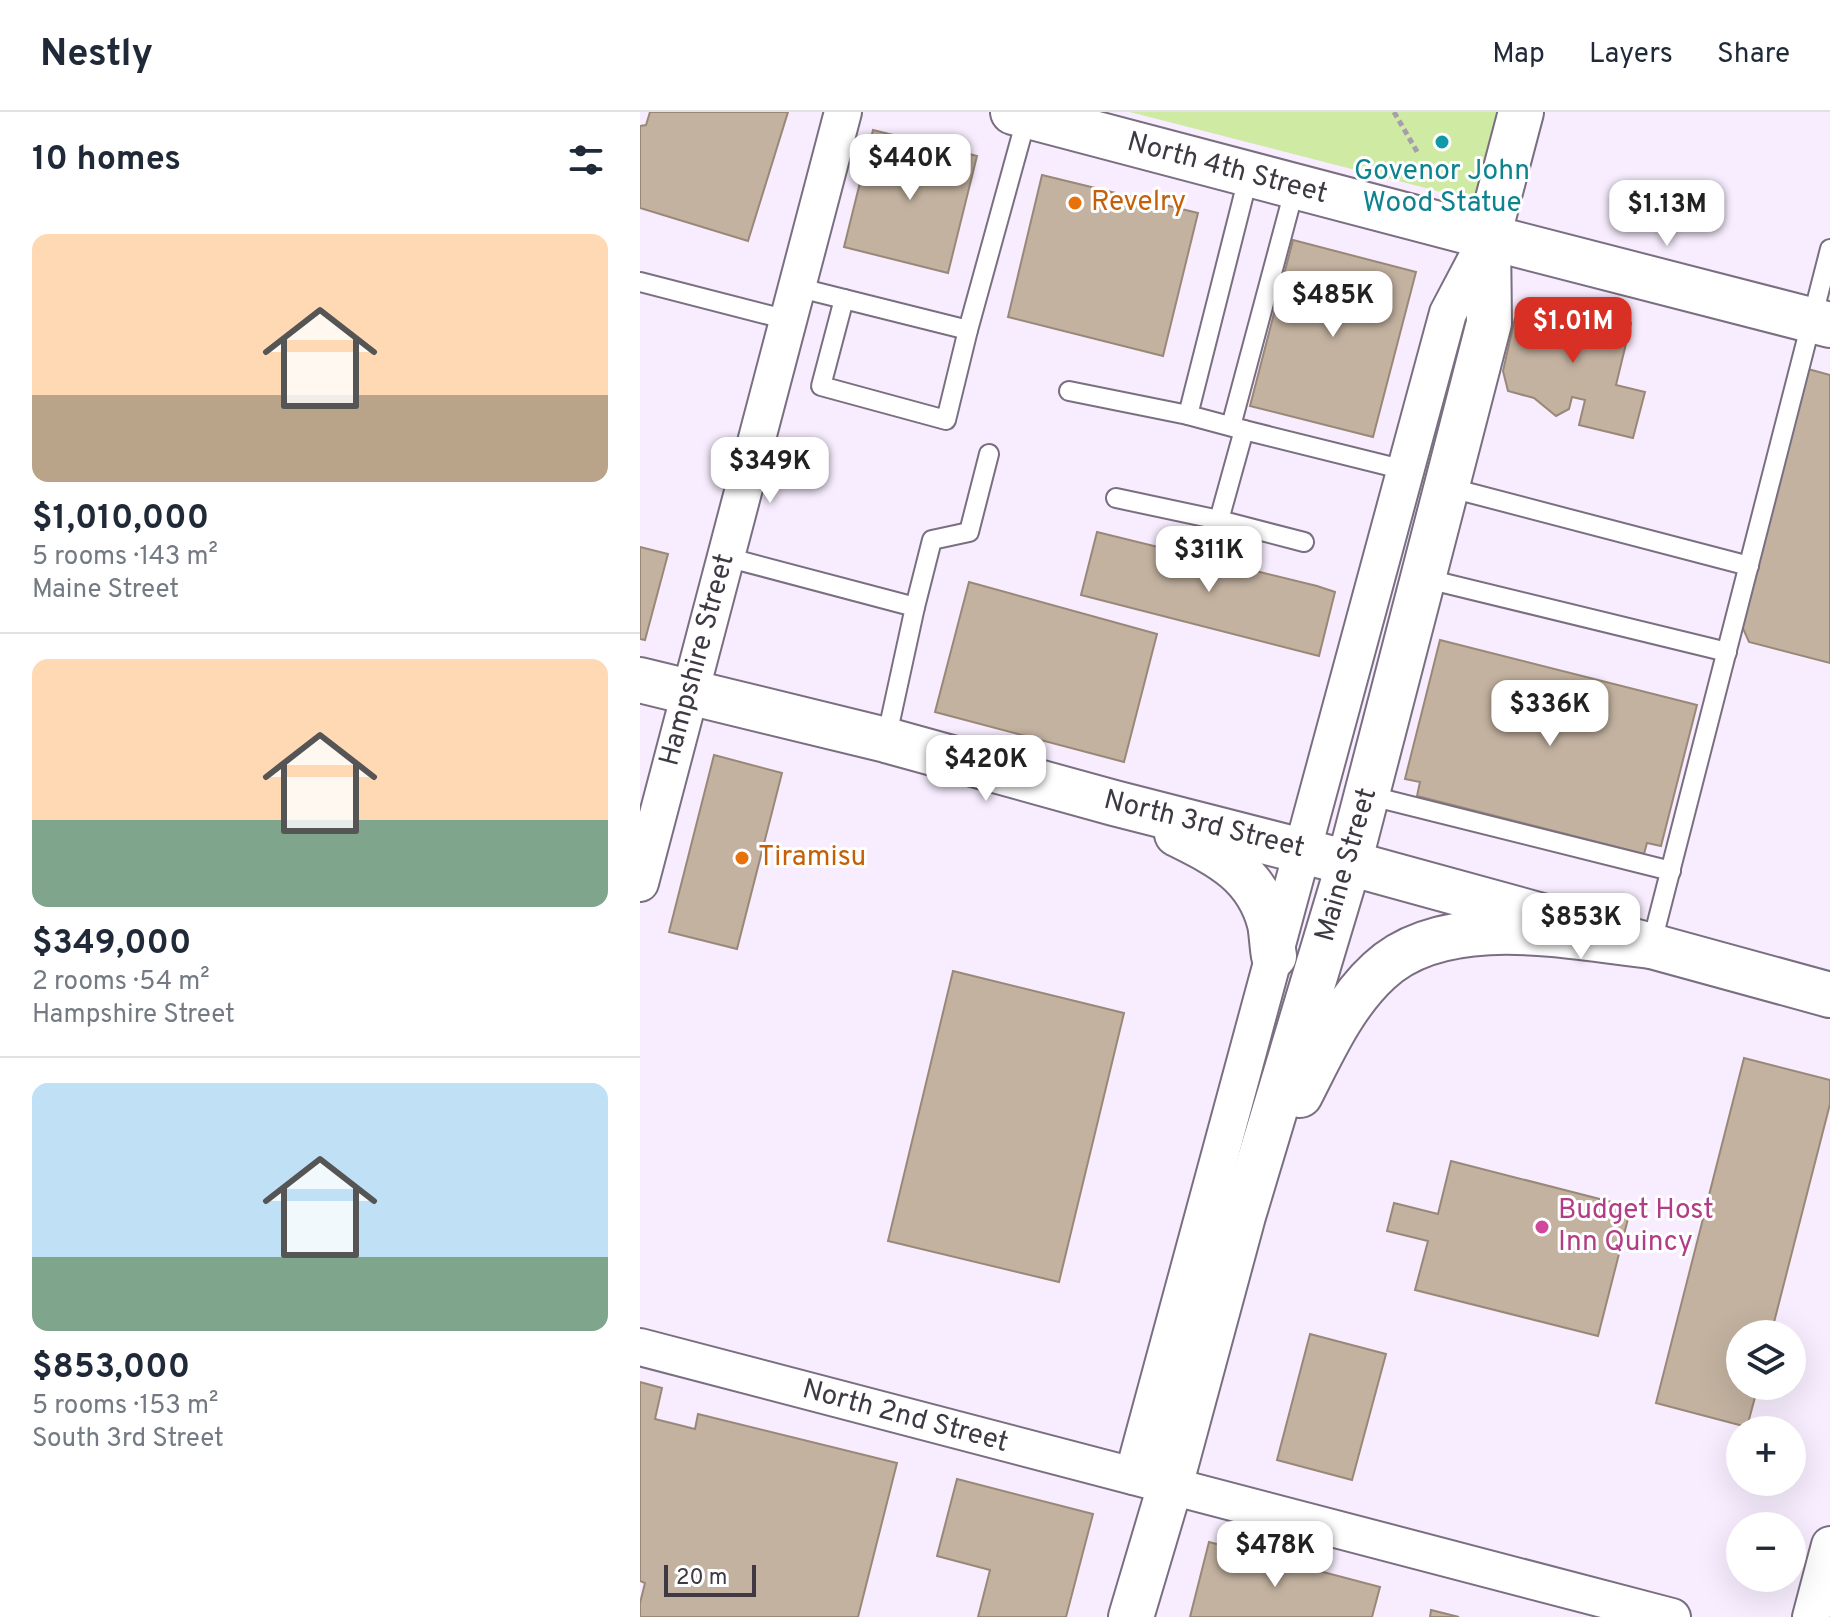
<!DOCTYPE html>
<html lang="en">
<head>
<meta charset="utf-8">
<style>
	:root { --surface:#fff; --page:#f2f2f3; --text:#1f2937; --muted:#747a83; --line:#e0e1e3; --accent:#d93025 }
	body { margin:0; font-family:Overpass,sans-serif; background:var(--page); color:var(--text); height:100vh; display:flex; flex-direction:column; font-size:30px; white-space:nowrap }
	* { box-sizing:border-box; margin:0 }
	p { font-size:26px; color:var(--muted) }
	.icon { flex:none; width:44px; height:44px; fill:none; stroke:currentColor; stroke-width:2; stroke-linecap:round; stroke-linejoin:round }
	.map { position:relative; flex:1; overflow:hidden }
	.panel { display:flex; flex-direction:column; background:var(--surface); width:640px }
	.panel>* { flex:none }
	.tools { position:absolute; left:1086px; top:1208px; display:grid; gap:16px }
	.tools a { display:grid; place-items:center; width:80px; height:80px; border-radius:50%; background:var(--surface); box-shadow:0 8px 32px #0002; font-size:40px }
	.scale { position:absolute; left:24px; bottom:20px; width:92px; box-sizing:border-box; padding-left:8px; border:4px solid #3e3942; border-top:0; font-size:22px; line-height:28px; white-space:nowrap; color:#3e3942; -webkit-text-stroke:6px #fff; paint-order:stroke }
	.price { position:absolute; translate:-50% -68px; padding:0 18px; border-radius:16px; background:#fff; color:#222; font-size:26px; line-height:52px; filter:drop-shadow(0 2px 4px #0008) }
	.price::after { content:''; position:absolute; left:50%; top:48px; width:24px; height:18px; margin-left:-12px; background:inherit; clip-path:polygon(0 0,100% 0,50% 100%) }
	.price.active { background:var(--accent); color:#fff }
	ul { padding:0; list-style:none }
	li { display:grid; align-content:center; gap:16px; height:424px; padding:0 32px }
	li+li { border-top:2px solid var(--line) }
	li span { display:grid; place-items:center; height:248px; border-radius:16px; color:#555 }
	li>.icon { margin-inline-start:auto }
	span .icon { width:144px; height:144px; fill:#fffc; stroke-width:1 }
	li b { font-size:34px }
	h2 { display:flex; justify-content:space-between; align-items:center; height:96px; padding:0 32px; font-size:34px }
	header { display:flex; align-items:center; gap:48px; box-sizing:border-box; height:112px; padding:0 40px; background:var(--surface); border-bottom:2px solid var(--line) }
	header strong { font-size:38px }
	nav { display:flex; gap:44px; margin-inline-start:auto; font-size:28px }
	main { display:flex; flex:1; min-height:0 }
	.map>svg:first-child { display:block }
</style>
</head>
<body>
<header>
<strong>Nestly</strong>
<nav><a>Map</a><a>Layers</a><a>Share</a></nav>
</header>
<main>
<section class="panel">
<h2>10 homes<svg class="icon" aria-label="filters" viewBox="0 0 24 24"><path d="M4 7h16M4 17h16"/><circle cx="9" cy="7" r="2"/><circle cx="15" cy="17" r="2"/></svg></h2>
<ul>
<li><span style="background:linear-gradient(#ffd9b3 65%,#b9a48a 0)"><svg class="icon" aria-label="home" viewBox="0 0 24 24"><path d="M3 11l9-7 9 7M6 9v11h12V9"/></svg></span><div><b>$1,010,000</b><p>5 rooms · 143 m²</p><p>Maine Street</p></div></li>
<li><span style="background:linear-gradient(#ffd9b3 65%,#7fa58c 0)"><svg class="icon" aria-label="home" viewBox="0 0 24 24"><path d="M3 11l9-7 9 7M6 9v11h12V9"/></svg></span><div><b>$349,000</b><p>2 rooms · 54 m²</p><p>Hampshire Street</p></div></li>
<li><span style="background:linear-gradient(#bfe0f5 70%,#7fa58c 0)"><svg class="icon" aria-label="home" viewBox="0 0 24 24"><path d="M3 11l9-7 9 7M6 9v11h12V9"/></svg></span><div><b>$853,000</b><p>5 rooms · 153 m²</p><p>South 3rd Street</p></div></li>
</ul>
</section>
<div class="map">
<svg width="1190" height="1505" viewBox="0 0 1190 1505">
	<rect width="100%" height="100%" fill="#f7edfe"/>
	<polygon fill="#cfeaa3" points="490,0 872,0 848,92"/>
	<g fill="#c3b2a0" stroke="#998878" stroke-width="2">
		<polygon points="10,0 148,0 108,129 0,96 0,14 6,13"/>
		<polygon points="233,18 337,44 308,161 204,135"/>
		<polygon points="402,63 558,101 523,244 368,205"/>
		<polygon points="653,128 776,160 733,325 610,294"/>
		<polygon points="892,187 901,188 991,211 976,273 1005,280 993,326 939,313 945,288 932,285 929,297 916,304 894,286 868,279 863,259 875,206 884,191"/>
		<polygon points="1168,257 1190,263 1190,551 1109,530 1101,512"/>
		<polygon points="457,420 677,474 695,480 679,544 441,483"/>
		<polygon points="0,435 28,442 5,528 0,527"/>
		<polygon points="329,470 517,522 484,650 295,600"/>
		<polygon points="800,528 1057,593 1021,734 1007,731 1004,742 777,684 780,670 765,667"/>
		<polygon points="74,643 142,661 97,837 29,820"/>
		<polygon points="313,859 484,901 419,1170 248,1129"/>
		<polygon points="1104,946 1190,968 1190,992 1131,1222 1100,1222 1100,1274 1118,1274 1107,1315 1016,1291"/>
		<polygon points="811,1049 991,1095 958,1224 775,1178 788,1129 747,1119 754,1091 798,1102"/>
		<polygon points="670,1222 746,1242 712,1368 637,1348"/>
		<polygon points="0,1270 22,1276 15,1307 55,1317 58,1302 257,1351 218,1505 0,1505 0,1491 5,1471 0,1469"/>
		<polygon points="317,1367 453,1402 426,1505 338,1505 350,1458 297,1444"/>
		<polygon points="569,1430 740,1475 732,1505 550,1505"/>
		<polygon points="791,1498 819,1505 790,1505"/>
	</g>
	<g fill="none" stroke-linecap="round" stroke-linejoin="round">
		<g stroke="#7a6f81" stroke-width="22">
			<g id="service">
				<polyline points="0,170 148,208"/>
				<polyline points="156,175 328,218 387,4"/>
				<polyline points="204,187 181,274 306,308 328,218"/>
				<polyline points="429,279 548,303"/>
				<polyline points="591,314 655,75"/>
				<polyline points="604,318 548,303 609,62"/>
				<polyline points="807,375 1109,454"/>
				<polyline points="476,386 579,408"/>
				<polyline points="664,430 579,408 604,318 765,358"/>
				<polyline points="86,445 275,495 246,628"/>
				<polyline points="783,466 1087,540"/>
				<polyline points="275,495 292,428 329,420 349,342"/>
				<polyline points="727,683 1031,759"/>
				<polyline points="1011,834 1190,137"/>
			</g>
		</g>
		<g stroke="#7a6f81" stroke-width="40">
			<g id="minor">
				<polyline points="0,771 203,0"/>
				<polyline points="0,1235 1032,1505"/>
				<polyline points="493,1364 808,201 848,125"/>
				<polyline points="1171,1505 1190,1433"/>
			</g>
		</g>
		<g stroke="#7a6f81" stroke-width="48">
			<polyline id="tertiary" points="848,125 881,0"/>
		</g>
		<g stroke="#7a6f81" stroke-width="48">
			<g id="secondary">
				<polyline points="848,125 1190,213"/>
				<polyline points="0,568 246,628 474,691 709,751 1190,883"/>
				<path d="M537,722c42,21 80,39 93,90 2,10 2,21 4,32"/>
			</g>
		</g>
		<g stroke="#7a6f81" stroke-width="48">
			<g id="trunk">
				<polyline points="373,0 848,125 849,211 783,466 709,751 603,1104 530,1374 491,1505"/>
				<path d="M660,983c22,-43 43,-91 79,-124 66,-62 191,-34 272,-25"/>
			</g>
		</g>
		<polyline stroke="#a69eab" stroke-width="5" stroke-dasharray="6 4" stroke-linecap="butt" points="754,0 779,43"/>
		<use href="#service" stroke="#fff" stroke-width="18"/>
		<use href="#minor" stroke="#fff" stroke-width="36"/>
		<use href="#tertiary" stroke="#fff" stroke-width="44"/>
		<use href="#secondary" stroke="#fff" stroke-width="44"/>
		<use href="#trunk" stroke="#fff" stroke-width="44"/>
	</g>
	<circle fill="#0f9aa8" stroke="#fff" stroke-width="3" cx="802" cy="30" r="8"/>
	<g fill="#e8710a" stroke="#fff" stroke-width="3">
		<circle cx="435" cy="91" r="8"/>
		<circle cx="102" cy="746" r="8"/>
	</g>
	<circle fill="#d1479c" stroke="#fff" stroke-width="3" cx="902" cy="1115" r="8"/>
	<g text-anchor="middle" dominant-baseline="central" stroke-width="6" stroke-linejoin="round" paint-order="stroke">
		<g font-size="28" fill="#3e3942" stroke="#fff">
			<text transform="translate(587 57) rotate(15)">North 4th Street</text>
			<text transform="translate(58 548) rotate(-75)">Hampshire Street</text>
			<text transform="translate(564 713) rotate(14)">North 3rd Street</text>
			<text transform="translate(707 753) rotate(-74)">Maine Street</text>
			<text transform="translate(265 1305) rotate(15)">North 2nd Street</text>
		</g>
		<g font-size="28" fill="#0d838f" stroke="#fff">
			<text x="802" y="60">Govenor John<tspan x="802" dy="32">Wood Statue</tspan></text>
		</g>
		<g font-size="28" fill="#c56008" stroke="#fff" text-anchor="start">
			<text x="451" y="91">Revelry</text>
			<text x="118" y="746">Tiramisu</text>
		</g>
		<g font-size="28" fill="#b23c85" stroke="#fff" text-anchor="start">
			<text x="918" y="1099">Budget Host<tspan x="918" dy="32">Inn Quincy</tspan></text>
		</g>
	</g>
</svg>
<div class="tools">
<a><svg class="icon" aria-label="layers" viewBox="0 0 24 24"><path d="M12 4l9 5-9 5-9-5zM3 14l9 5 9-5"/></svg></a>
<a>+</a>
<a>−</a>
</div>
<div class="scale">20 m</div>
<b class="price" style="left:270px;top:90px">$440K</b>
<b class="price" style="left:1027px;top:136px">$1.13M</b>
<b class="price" style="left:693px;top:227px">$485K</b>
<b class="price active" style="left:933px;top:253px">$1.01M</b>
<b class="price" style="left:130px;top:393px">$349K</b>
<b class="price" style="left:569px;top:482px">$311K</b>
<b class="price" style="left:910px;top:636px">$336K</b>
<b class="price" style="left:346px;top:691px">$420K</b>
<b class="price" style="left:941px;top:849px">$853K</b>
<b class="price" style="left:635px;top:1477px">$478K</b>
</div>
</main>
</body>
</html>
